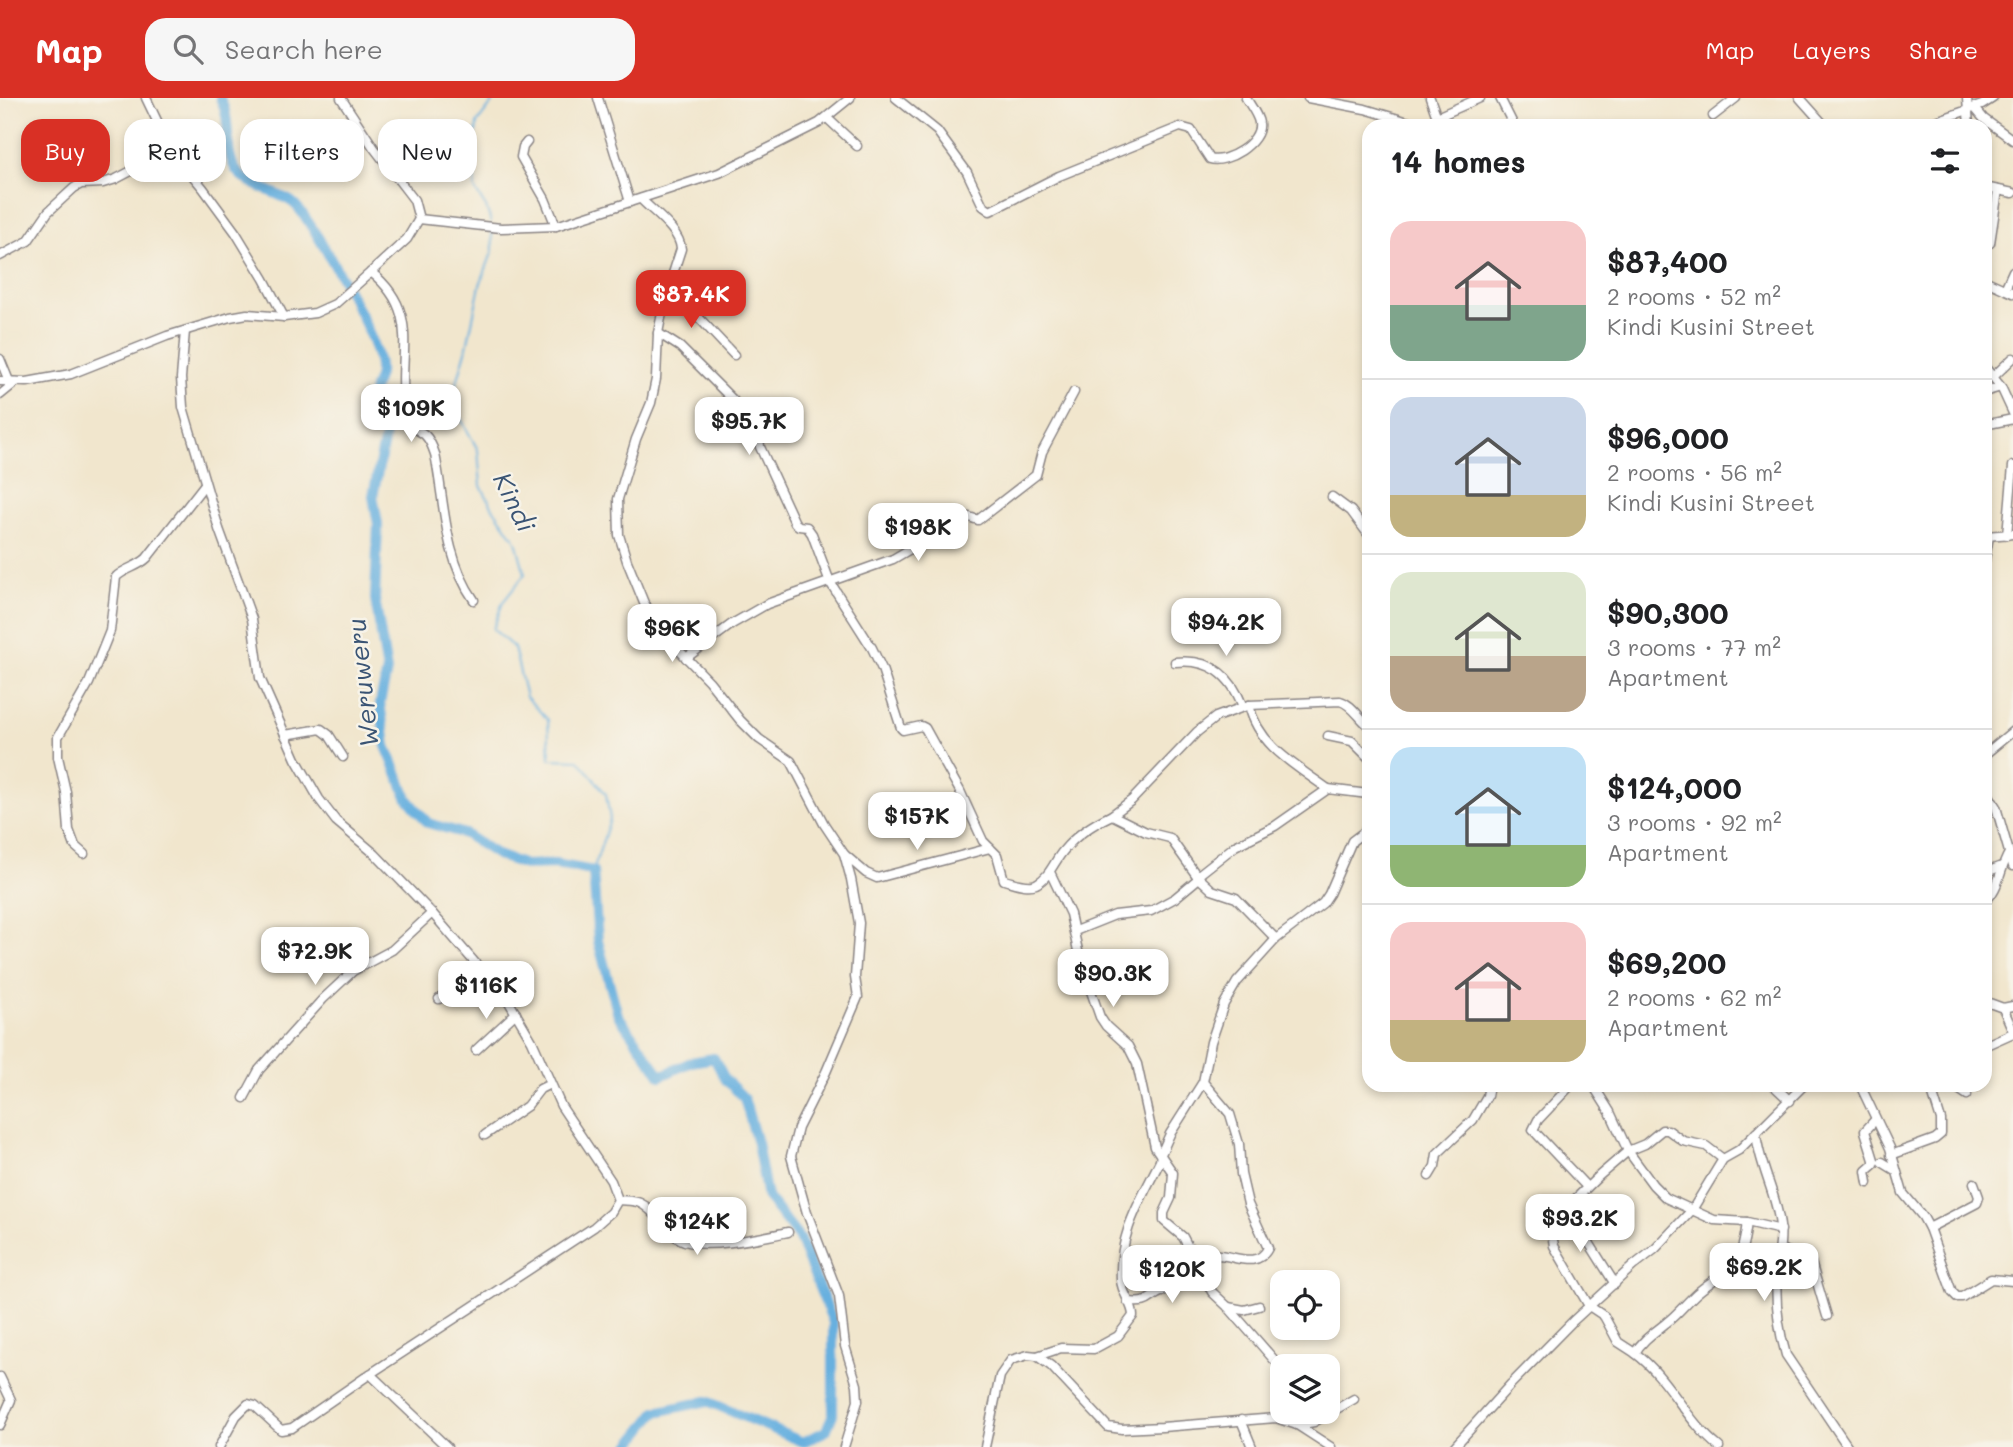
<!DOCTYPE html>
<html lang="en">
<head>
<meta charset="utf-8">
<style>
	:root { --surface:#fff; --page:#f6f6f6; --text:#202124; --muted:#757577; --line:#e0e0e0; --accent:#d93025 }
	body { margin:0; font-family:Mali,sans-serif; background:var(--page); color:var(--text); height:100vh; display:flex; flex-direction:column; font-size:26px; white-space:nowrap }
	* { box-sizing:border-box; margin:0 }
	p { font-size:23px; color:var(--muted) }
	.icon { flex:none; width:38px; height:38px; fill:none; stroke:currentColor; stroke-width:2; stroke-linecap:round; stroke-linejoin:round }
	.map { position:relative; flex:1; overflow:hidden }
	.side { position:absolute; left:1362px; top:21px; width:630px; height:973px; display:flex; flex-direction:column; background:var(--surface); border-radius:21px; box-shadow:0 4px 10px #0003 }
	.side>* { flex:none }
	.top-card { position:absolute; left:21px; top:21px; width:665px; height:63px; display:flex; gap:14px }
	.buttons { position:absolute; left:1270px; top:1172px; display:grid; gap:14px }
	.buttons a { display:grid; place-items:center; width:70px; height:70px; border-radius:14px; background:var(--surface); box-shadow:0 4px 10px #0003; font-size:35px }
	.price { position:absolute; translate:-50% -60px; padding:0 16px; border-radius:14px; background:#fff; color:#222; font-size:23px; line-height:46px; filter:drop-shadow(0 2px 4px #0008) }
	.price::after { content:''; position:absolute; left:50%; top:42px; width:21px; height:16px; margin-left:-10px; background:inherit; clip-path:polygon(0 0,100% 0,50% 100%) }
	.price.active { background:var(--accent); color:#fff }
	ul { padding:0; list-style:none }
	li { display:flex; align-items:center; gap:21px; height:175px; padding:0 28px }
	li+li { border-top:2px solid var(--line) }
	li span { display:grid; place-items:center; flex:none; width:196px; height:140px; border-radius:21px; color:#555 }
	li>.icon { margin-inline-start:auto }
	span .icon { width:84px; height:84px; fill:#fffc; stroke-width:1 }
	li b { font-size:30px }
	h2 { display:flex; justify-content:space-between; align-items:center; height:84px; padding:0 28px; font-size:30px }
	.tag { padding:0 24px; border-radius:21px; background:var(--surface); box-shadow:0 4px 10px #0003; font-size:24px; line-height:63px }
	.tag.active { background:var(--accent); color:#fff }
	header { display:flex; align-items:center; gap:42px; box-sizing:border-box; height:98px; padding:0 35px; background:var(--accent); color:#fff }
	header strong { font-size:33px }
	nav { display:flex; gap:38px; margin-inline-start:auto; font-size:24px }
	.search { width:490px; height:63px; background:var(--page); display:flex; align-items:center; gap:18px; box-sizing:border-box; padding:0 24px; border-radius:21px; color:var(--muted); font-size:26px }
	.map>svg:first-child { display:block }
</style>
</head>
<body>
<header>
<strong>Map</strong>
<div class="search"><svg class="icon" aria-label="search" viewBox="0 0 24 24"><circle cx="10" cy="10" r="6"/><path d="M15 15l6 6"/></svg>Search here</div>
<nav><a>Map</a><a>Layers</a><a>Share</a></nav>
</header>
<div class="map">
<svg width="2013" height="1349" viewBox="0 0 2013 1349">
	<rect width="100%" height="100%" fill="#f7f3e8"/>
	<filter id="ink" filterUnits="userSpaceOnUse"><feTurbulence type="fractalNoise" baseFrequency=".0143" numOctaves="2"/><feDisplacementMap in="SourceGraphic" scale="14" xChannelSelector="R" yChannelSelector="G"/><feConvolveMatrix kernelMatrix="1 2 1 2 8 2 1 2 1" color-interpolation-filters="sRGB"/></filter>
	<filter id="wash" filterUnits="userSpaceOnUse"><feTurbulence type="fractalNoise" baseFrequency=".00686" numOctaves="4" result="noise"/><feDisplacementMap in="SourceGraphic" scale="28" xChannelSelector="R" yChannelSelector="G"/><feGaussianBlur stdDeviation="1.57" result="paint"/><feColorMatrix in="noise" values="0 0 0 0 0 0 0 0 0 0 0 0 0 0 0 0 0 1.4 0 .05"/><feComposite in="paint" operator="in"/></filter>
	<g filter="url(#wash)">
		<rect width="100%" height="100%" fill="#f1e6cd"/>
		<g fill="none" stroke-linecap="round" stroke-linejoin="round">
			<g stroke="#68b0df" stroke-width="2">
				<polyline points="491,124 486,109 475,92 474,57 477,25 496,0"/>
				<polyline points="492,133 493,152 480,187 466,253 454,295 462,323 478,352 481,388 493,410 516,443 525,476 503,504 493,531 514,550 526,599 548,622 550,661 579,662 606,696 610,721 593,773"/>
			</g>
			<path stroke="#68b0df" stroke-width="10" d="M220,0c13,25 3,51 16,72 10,15 41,22 56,32 17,12 72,115 80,139 3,8 8,22 7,31 0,5 -3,11 -5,16 -6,19 1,28 12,43l-13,65 5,28 -3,75 12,72 -7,32 6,43 22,53 20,24 37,11 32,21 28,10 30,-1 38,7 5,70 20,74 43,61 30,-14 23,-4 11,21 19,19 13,45 10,54 32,41 34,84v92l-7,17 -23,11 -96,-41 -51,11 -27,35"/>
		</g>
	</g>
	<g filter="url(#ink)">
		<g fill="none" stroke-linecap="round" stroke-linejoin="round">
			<g stroke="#8a8484" stroke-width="11">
				<g id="minor">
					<polyline points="146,0 171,52 203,90 236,135 264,181 284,219"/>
					<polyline points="598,0 630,104"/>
					<path d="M896,0l41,33 30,41 16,34 7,5 69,-35 121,-49 11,3 19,29c16,5 52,-16 49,-36 -1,-8 -9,-18 -13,-25"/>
					<polyline points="1308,0 1365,11 1422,28"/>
					<polyline points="1430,0 1440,28"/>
					<polyline points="1500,0 1514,28"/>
					<polyline points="1800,0 1825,28"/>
					<polyline points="1967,0 1969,28"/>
					<polyline points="1974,9 1984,21 2013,42"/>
					<polyline points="1713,18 1736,0"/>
					<polyline points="1437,19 1480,0"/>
					<polyline points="827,20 857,48"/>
					<polyline points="1922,28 1982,7 1993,0"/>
					<polyline points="527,44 523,49 521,59 545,101 556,128"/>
					<polyline points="1984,89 2013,95"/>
					<path d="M641,101c12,13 39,31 40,50l-16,49 -7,35 -2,46 -5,24 -15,36 -18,60 1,36 8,26 17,42 27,39 38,39 31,39 19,19 32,22 33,63 20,30 7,25 8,44 -4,54 3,20 -32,75 -28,56 -7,28 16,57 32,83 6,50 12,39 1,16 -14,46"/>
					<polyline points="419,121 501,130 556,128 719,75 819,25 850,0"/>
					<polyline points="1990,145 1998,92"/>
					<polyline points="0,158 28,143 48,114 74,90 81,86 103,85 116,81 171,52"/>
					<path d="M371,174c57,46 19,91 38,148 3,9 10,10 16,15 5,5 8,13 10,19 10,51 9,103 39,146"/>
					<polyline points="1984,182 2013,195"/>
					<polyline points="669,188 734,257"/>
					<polyline points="2005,191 2013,173"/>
					<polyline points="185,233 181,280 183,309 219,431 252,521 260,580 296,661 319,701 336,723 375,756 432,815 509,904 532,943 561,1008 611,1083 618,1102 611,1114 594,1129 370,1276 292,1330 281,1332 255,1308 248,1306 236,1318 219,1349"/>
					<path d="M658,235l22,14 53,53 26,37 1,10 35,76 4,3 8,1 5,7 18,48 42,66 10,21 19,59 2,2 18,-4 4,2 35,63 23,50 14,14 7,25c9,2 23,8 32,4 14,-7 18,-23 28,-34 12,-15 31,-27 48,-35l34,17 24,6 27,38 15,14 24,8 40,41"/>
					<polyline points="0,261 9,283"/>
					<polyline points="1984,268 2001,289 2013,315"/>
					<polyline points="1993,279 2013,260"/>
					<polyline points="0,283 27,284 71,276 167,238 230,219 247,216 284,219 315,215 335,206 371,174 407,141 419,121 414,102 374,50 341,0"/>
					<polyline points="1984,294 2001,289"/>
					<polyline points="0,297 16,284"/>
					<polyline points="1984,327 2013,321"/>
					<polyline points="1332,399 1351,413 1368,436"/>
					<polyline points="2007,437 2013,368"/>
					<polyline points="1985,438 2013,436"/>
					<polyline points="1984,467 1989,438"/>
					<polyline points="686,560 732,526 767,506 893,461 963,420 969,419 978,422 1036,377 1042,354 1074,294"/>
					<path d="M1175,564c35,-4 56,13 68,45"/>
					<path d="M1249,607c9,41 48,61 79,84"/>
					<polyline points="285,637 321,631 329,637 343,659"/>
					<polyline points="1328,638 1352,643 1368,659"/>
					<polyline points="1984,657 2013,633"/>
					<polyline points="1984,689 1996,709 2013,768"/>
					<path d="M1112,717l20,-15 65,-68 19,-15 33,-12 91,-4c12,3 19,17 28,24"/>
					<path d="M84,756l-9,-8 -6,-16 -3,-38 -8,-35v-20l31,-54 21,-52 6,-54c9,-9 22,-10 31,-19l58,-74"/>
					<polyline points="845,757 866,775 877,780 990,750"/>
					<polyline points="1050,774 1070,816 1080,862 1100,919 1106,928 1128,948 1137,966 1155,1049 1173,1075 1171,1100 1164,1115 1164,1123 1183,1139 1212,1194 1228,1209 1283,1272"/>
					<polyline points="1984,775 2002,768"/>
					<polyline points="1197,778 1235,748 1275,728 1328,691 1368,696"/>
					<path d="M1984,804c16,-13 15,-32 25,-49"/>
					<polyline points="1075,833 1115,817 1151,813 1175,800 1199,780"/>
					<polyline points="439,901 482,871"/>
					<polyline points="1984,903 2003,910 2013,908"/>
					<polyline points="2003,910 2013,933"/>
					<polyline points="1984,948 2013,935"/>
					<polyline points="476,952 516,915"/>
					<polyline points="1571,987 1538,1022 1533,1032 1587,1089"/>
					<polyline points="1593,987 1610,1014 1628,1053 1653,1087 1666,1100 1714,1122 1747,1124 1781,1132"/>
					<polyline points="1773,987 1790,1003"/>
					<polyline points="1860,987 1890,1050 1903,1095 1923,1119 1929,1130 1952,1194 1957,1199 1962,1199 1991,1181 2013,1183"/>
					<polyline points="1952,987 1967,997"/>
					<polyline points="244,1000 259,972 323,901 353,873 392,852 432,815"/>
					<path d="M1756,1035c3,33 21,61 24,93 2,15 -2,29 -3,43 -2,28 1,59 9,86l62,92"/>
					<polyline points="485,1037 527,1008 540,991 550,986"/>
					<polyline points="1891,1057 1935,1041 1941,1036 1941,1022 1930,987"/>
					<polyline points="1882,1064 1895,1072"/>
					<polyline points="1429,1078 1435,1068 1437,1056 1473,1022 1487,998 1489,987"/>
					<polyline points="1868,1085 1866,1073 1874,1066 1874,1062 1865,1033 1875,1022"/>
					<path d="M618,1102c7,1 15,0 22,3 16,7 24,28 40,36 21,12 84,-2 108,-7"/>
					<polyline points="1563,1113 1588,1143 1615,1186"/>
					<polyline points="1929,1130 1977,1105 1979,1099 1974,1085"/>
					<polyline points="1780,1151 1805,1160 1811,1164 1827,1218"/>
					<path d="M1128,1204c25,2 17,-4 35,-11 5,-2 10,0 15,-5 10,-12 8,-21 25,-27 5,-2 10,-4 16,-4 16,1 39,14 49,-7l-20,-44 -7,-30 -2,-30 -9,-30 -27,-32"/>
					<polyline points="1228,1209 1244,1212 1259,1208"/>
					<polyline points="1635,1255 1618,1244 1604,1218 1589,1208 1554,1148 1551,1129 1563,1113 1600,1077 1628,1053 1645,1046 1662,1032 1668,1032 1683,1043 1706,1048 1723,1061"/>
					<path d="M1037,1258l24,-8 33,1 24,-13 15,-20c0,-12 -11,-22 -12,-36 -2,-48 19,-78 39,-119l1,-7 9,-20 33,-52 8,-40 13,-38 13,-22 39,-43 47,-36 6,-9 23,-53 16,-12"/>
					<polyline points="370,1276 447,1349"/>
					<polyline points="0,1279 11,1302 0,1327"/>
					<polyline points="1241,1322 1252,1349"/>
					<polyline points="1297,1327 1314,1324 1354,1301"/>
					<polyline points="985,1349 1000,1278 1011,1262 1028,1257 1037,1258 1051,1268 1108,1329 1122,1331 1162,1329 1276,1320 1297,1327 1331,1349"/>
					<polyline points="1454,1349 1511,1286 1573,1223 1633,1168 1655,1151 1692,1112 1723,1061 1739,1052 1804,987"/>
					<path d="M1719,1349c-33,-26 -50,-69 -84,-94 7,-13 20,-21 31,-30 12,-9 20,-20 31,-30 35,-29 44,-21 50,-71"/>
				</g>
			</g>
			<use href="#minor" stroke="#fff" stroke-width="8"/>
		</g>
	</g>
	<g text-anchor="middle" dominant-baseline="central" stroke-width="5" stroke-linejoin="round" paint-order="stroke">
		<g font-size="26" font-style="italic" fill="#3a5474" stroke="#f7f3e8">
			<text transform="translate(515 404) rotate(64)">Kindi</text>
			<text transform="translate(362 585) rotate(-96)">Weruweru</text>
		</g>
	</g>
</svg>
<div class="buttons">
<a><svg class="icon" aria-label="locate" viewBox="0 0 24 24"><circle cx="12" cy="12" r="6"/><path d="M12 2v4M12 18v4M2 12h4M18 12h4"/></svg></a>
<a><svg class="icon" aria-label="layers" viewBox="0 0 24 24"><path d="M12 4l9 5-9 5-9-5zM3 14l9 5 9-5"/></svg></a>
</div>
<b class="price active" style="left:691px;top:232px">$87.4K</b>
<b class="price" style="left:411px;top:346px">$109K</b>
<b class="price" style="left:749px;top:359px">$95.7K</b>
<b class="price" style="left:918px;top:465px">$198K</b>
<b class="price" style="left:1226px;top:560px">$94.2K</b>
<b class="price" style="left:672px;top:566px">$96K</b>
<b class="price" style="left:917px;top:754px">$157K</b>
<b class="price" style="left:315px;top:889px">$72.9K</b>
<b class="price" style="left:1113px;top:911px">$90.3K</b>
<b class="price" style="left:486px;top:923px">$116K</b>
<b class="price" style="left:1580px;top:1156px">$93.2K</b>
<b class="price" style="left:697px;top:1159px">$124K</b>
<b class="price" style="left:1764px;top:1205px">$69.2K</b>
<b class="price" style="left:1172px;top:1207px">$120K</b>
<div class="top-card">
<a class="tag active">Buy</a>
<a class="tag">Rent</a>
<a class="tag">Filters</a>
<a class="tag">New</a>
</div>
<section class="side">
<h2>14 homes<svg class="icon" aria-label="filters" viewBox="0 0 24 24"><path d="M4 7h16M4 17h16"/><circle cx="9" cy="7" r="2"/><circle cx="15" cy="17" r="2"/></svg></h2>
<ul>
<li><span style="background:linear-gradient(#f6c9c9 60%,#7fa58c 0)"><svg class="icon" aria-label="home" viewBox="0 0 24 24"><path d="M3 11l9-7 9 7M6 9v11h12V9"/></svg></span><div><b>$87,400</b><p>2 rooms · 52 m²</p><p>Kindi Kusini Street</p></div></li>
<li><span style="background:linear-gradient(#c9d6e8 70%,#c2b280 0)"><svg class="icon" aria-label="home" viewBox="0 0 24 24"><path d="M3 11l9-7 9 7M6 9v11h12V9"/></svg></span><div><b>$96,000</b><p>2 rooms · 56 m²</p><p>Kindi Kusini Street</p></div></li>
<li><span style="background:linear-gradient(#dfe7d0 60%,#b9a48a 0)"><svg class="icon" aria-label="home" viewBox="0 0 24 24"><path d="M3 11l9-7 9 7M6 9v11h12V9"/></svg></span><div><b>$90,300</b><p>3 rooms · 77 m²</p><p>Apartment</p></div></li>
<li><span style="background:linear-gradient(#bfe0f5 70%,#8fb573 0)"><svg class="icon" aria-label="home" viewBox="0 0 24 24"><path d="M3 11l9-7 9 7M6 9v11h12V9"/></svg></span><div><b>$124,000</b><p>3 rooms · 92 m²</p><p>Apartment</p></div></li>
<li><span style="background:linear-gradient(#f6c9c9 70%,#c2b280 0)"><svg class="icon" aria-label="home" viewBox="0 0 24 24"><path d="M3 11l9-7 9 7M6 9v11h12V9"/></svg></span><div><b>$69,200</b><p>2 rooms · 62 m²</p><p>Apartment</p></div></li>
</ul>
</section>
</div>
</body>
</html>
